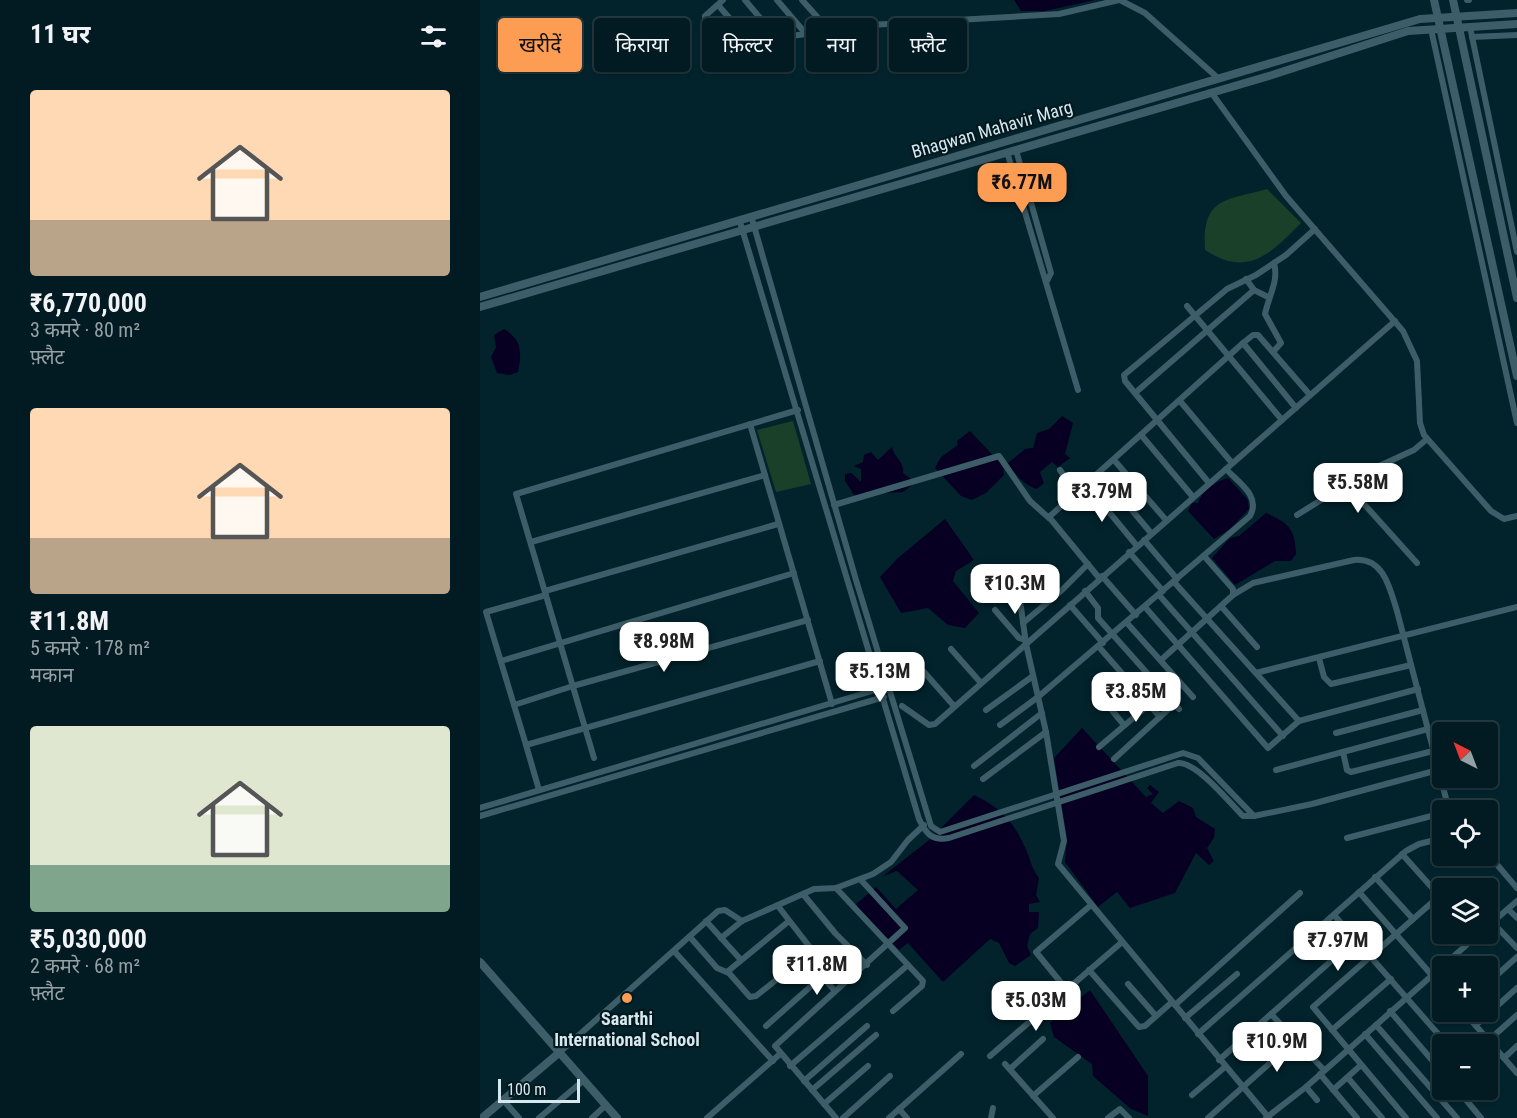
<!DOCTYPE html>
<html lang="hi">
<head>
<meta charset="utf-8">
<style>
	:root { --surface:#021a21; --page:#10272e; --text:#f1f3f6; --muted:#96a1a5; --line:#23383f; --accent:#fd9d54 }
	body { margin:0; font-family:"Roboto Condensed","Noto Sans Devanagari",sans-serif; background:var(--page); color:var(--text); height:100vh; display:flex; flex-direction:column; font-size:22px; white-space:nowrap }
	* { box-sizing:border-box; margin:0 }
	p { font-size:20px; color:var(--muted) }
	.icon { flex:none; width:33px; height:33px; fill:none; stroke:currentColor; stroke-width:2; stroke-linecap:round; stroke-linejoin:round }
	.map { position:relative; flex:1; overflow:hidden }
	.sheet { display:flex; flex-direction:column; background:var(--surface); width:480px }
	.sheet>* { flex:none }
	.hud { position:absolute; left:18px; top:18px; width:570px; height:54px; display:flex; gap:12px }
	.needle { width:39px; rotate:318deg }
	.controls { position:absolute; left:952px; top:722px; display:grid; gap:12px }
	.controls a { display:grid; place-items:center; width:66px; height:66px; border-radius:6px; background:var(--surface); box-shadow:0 2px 4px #0004,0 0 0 2px var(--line); font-size:30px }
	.scale { position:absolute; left:18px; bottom:15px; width:82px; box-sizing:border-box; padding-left:6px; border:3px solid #d7e9ef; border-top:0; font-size:16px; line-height:21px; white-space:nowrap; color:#d7e9ef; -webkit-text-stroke:4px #02191f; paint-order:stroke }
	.price { position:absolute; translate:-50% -51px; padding:0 14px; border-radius:12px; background:#fff; color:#222; font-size:20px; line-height:39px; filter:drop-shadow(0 2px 3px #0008) }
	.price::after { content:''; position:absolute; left:50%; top:36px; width:18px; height:14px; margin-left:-9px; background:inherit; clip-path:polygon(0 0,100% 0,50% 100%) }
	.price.selected { background:var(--accent); color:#111 }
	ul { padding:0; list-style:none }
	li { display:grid; align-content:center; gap:12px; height:318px; padding:0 30px }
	li span { display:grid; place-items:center; height:186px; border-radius:6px; color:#555 }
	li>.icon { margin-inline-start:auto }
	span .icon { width:108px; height:108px; fill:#fffc; stroke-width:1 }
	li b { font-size:26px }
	h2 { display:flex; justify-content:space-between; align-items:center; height:72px; padding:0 30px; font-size:26px }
	.tag { padding:0 21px; border-radius:6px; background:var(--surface); box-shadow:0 2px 4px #0004,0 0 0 2px var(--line); font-size:21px; line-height:54px }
	.tag.selected { background:var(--accent); color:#111 }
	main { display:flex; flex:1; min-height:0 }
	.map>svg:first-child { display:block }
</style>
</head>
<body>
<main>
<section class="sheet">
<h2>11 घर<svg class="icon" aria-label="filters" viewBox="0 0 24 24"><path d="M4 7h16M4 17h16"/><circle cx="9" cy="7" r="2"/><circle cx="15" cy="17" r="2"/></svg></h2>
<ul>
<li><span style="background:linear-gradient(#ffd9b3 70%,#b9a48a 0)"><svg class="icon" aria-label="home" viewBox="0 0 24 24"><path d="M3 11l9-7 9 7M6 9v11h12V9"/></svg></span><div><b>₹6,770,000</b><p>3 कमरे · 80 m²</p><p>फ़्लैट</p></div></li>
<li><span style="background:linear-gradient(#ffd9b3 70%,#b9a48a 0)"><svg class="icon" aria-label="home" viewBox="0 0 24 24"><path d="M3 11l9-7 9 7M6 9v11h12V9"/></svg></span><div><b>₹11.8M</b><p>5 कमरे · 178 m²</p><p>मकान</p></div></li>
<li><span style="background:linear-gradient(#dfe7d0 75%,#7fa58c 0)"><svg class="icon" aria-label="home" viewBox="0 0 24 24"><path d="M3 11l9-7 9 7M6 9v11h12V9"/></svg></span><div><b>₹5,030,000</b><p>2 कमरे · 68 m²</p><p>फ़्लैट</p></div></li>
</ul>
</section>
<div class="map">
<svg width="1037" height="1118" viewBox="0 0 1037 1118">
	<rect width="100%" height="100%" fill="#02232c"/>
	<g fill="#1b4029">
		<path d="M787,189l34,34c-31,31 -53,55 -96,27 -3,-53 20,-49 62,-61z"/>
		<polygon points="313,421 331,484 296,492 277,430"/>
	</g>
	<g fill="#070023">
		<polygon points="534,0 615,0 565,11 541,11"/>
		<path d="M24,329c18,11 18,23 14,43l-8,3 -13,-2 -6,-16 5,-10 -2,-12z"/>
		<path d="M582,416l11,7 -8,31 5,4 -12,9 -6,-5 -12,10 4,11 -7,6c-13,-4 -22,-14 -29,-26l17,-14 8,-1 4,-15 12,-4z"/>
		<polygon points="490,431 523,466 524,475 506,493 492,500 481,496 455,468 461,457 478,445 477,441"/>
		<path d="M412,447c2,10 13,16 11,26l8,6 1,6 -9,7 -49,3 -9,-14v-7l6,-1 10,9v-13l-7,-3 9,-4 1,-7 7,-3 7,8z"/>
		<path d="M748,478l20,22 1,9 -19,20 -16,10 -26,-28 4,-8h6c4,-12 18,-22 30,-25z"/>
		<path d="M786,513c23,10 29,16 30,41l-5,7h-16l-40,24 -23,-27 18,-20 9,-2z"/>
		<polygon points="465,519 494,560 476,571 473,581 499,613 485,628 468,625 448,608 421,613 400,577 418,558"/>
		<polygon points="602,728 666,797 673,794 667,788 670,785 679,792 671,803 683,813 699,801 713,808 716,817 735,829 734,838 727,848 734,861 729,865 716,853 695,893 650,908 637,892 618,907 585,862 587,839 574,758"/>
		<path d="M494,795c28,13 41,28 53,57 4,10 5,17 12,26l-3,17 4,7 -11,2v8h10l-1,16 -8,6 -3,12 4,9 -16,11 -6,-3 -10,-20 -9,-4 -47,43 -35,-39 -9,7 -44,-45 21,-18 20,22 22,-19 -21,-19 -14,5 45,-35z"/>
		<polygon points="610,990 668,1076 668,1116 651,1109 613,1076 612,1064 574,1037 570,1023"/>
	</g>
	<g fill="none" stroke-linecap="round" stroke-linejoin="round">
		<g stroke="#3d5e68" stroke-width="6">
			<polyline points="243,0 225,16 225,20 250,48 297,38 390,25 579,14 639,0"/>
			<polyline points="265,0 297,38"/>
			<polyline points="297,0 326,34"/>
			<polyline points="322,0 349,30"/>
			<polyline points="640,0 665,13 739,79"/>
			<polyline points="987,0 989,0"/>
			<polyline points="238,5 272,44"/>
			<polyline points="990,27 1037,252"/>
			<polyline points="951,29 1037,423"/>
			<polyline points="992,37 1037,35"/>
			<polyline points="731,92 806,196 923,331 937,361 940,423 944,435 1011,511 1024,519 1037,516"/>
			<polyline points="536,150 571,273 567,281"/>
			<polyline points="527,152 598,390"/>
			<polyline points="272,219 376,580 451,826 460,832 703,753 718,758 774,816"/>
			<path d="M260,222l179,597c7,15 13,22 30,19l229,-75c19,-1 51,39 65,53h11l58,-12 126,-34"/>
			<polyline points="766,279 774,290 788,297"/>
			<polyline points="707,306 802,420"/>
			<polyline points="763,343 816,408"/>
			<path d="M793,352l8,-9 -16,-29c4,-19 14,-33 9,-51"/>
			<polyline points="655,393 774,290"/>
			<polyline points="700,401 752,463"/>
			<polyline points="270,424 352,704"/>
			<polyline points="662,436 713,497"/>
			<polyline points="634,460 686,520"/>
			<polyline points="580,470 595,493"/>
			<polyline points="620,472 671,533"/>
			<polyline points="729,483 645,381 644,375 747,289 776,275 806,255 835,229"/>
			<polyline points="606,484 657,546"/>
			<polyline points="866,484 937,563"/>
			<polyline points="354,505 519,456 550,501 569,518"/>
			<polyline points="817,515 886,472 934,450 947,439"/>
			<polyline points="664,540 697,579"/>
			<polyline points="51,542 285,475"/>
			<polyline points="649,552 683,591"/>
			<polyline points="622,576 656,615"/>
			<polyline points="620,579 569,517 763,343 773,335 778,335 830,395"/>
			<polyline points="694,582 819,721"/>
			<polyline points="538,586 546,644 566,732 584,841 578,864 789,1118"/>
			<polyline points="65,591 298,524"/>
			<polyline points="605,591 618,608 618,618 699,709"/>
			<polyline points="66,595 6,612 46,745 340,661"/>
			<polyline points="679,595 803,736"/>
			<path d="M753,595l20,-12 101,-23c30,-3 36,29 43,51l52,199"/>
			<polyline points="590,605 623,643"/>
			<polyline points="741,606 777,647"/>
			<polyline points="665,607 788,748 819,721 938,689"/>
			<polyline points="515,610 539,638 545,640"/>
			<polyline points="543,623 581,591 608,564"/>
			<polyline points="647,623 713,697"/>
			<polyline points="619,647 680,717"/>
			<polyline points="471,649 501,683"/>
			<polyline points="839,658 844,677 851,684 931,665"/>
			<polyline points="681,660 753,595 753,589 724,556"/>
			<polyline points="21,661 314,573"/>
			<polyline points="444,672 474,706"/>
			<polyline points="776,673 1037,607"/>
			<polyline points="34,705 93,686 328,620"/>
			<polyline points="422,706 449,725 455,724 915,321"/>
			<polyline points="630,708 644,725"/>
			<polyline points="506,710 553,676"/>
			<path d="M520,725l38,-28 212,-181c11,-20 -11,-33 -24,-47"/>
			<polyline points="856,733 943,710"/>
			<polyline points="46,745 59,790"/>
			<polyline points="619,747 684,692"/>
			<polyline points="863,752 867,770 871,772 953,751"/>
			<polyline points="114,758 36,494 318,410"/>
			<polyline points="634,759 694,704"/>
			<polyline points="494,766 562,713"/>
			<polyline points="796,770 948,729"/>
			<polyline points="503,779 566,732"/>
			<polyline points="0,808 402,688"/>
			<polyline points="0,816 404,697"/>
			<polyline points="867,838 963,813"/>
			<polyline points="922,854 955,891 956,899 833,1007 926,1118"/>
			<polyline points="1008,854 1037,888"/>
			<polyline points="895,877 933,919"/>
			<polyline points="356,888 443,981 442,986 413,1011"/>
			<polyline points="879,892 963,988"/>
			<polyline points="323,894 355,933 387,965"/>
			<polyline points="298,906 332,950 325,957 355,991"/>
			<polyline points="1028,909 1037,918"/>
			<polyline points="854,915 966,1043"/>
			<polyline points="226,921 261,960"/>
			<polyline points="1012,922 1037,948"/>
			<polyline points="1008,926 1037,901"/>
			<polyline points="210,937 237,968 249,973 270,997 276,996 325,957"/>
			<polyline points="241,938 262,921 334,889 356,888 393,874 411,862 428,840 444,825"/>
			<polyline points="194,951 293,1061"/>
			<polyline points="609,970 659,1027 665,1026 692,1002"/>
			<polyline points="247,972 309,921"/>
			<polyline points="1008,983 1037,957"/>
			<polyline points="648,984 676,1016"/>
			<polyline points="587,990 556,952 611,905"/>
			<polyline points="695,1005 820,893"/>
			<polyline points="910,1011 963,1073"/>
			<polyline points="983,1011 1037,1073"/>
			<polyline points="791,1014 844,1070"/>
			<polyline points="705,1018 757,974"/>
			<polyline points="896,1025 977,1118"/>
			<polyline points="996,1025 1037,988"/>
			<polyline points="286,1026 373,949"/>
			<polyline points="852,1030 911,979"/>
			<polyline points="718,1034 926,851 939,844 963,838"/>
			<polyline points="885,1034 957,1118"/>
			<polyline points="1009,1040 1037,1015"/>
			<polyline points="80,1052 238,911 245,910 262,921"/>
			<polyline points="510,1056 642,942"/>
			<polyline points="1024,1058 1037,1046"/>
			<polyline points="739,1060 876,939"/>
			<polyline points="525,1064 573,1118"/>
			<polyline points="310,1066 428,965"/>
			<polyline points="530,1069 563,1039"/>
			<polyline points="840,1074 877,1118"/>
			<polyline points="868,1078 902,1118"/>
			<polyline points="324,1081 387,1026"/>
			<polyline points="826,1087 837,1100"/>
			<polyline points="977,1089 1001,1118"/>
			<polyline points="332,1090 396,1035"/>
			<polyline points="853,1090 881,1065"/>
			<polyline points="712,1095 745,1067"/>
			<polyline points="553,1096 598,1057"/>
			<polyline points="23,1100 39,1118"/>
			<polyline points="344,1104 388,1066"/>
			<polyline points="419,1109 427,1118"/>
			<polyline points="59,1118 104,1080"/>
			<polyline points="112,1118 126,1105"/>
			<polyline points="227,1118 300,1054"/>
			<polyline points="356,1118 295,1046 425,928 381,880"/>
			<polyline points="363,1118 410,1076"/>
			<polyline points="409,1118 481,1054"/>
			<polyline points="511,1118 513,1108"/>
			<polyline points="628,1118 640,1109 649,1118"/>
			<polyline points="728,1118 816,1040"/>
			<polyline points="786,1118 826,1087 1000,933"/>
		</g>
		<g stroke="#3d5e68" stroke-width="8">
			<polyline points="954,0 1037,376"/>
			<polyline points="973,0 1037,298"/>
			<polyline points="0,962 137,1118"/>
			<polyline points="2,1118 80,1052"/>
		</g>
		<g stroke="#3d5e68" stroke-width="8">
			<polyline points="0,297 940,19 1037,13"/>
			<polyline points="0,307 792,75 928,31 1037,24"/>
		</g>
	</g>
	<circle fill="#fd9d54" stroke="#02191f" stroke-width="2" cx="147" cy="998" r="6"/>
	<g text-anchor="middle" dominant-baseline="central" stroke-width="4.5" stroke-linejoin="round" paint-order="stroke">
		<g font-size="18" fill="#d7e9ef" stroke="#02191f">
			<text transform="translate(512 129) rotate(-16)">Bhagwan Mahavir Marg</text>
		</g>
		<g font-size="18" font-weight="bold" fill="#d7e9ef" stroke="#02191f">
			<text x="147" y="1018">Saarthi<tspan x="147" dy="21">International School</tspan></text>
		</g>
	</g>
</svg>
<div class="controls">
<a><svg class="needle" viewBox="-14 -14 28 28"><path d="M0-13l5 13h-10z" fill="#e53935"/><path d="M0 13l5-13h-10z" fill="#96a1a5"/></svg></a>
<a><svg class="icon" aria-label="locate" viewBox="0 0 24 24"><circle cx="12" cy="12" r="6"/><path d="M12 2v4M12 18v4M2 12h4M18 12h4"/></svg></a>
<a><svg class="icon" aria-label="layers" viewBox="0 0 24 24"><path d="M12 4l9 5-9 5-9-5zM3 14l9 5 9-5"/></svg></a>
<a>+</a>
<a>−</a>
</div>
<div class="scale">100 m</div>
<b class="price selected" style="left:542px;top:214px">₹6.77M</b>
<b class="price" style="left:878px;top:514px">₹5.58M</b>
<b class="price" style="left:622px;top:523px">₹3.79M</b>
<b class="price" style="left:535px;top:615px">₹10.3M</b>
<b class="price" style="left:184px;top:673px">₹8.98M</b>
<b class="price" style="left:400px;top:703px">₹5.13M</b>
<b class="price" style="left:656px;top:723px">₹3.85M</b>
<b class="price" style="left:858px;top:972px">₹7.97M</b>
<b class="price" style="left:337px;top:996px">₹11.8M</b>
<b class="price" style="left:556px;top:1032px">₹5.03M</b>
<b class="price" style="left:797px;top:1073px">₹10.9M</b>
<div class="hud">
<a class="tag selected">खरीदें</a>
<a class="tag">किराया</a>
<a class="tag">फ़िल्टर</a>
<a class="tag">नया</a>
<a class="tag">फ़्लैट</a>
</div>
</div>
</main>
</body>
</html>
